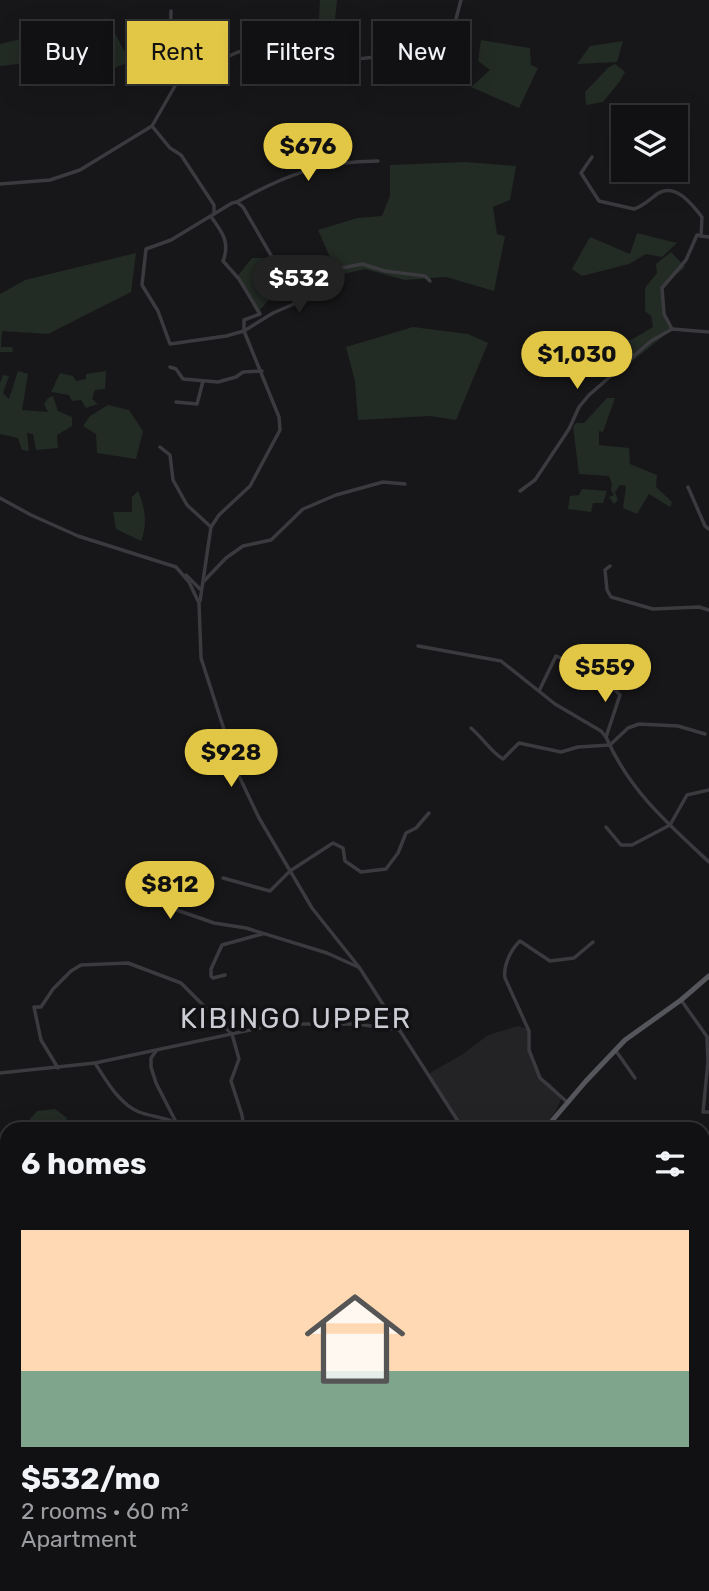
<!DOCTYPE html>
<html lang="en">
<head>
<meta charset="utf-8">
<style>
	:root { --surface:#111113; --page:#1e1f21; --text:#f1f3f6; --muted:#9c9da0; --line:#303133; --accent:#e2c645 }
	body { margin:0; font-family:Rubik,sans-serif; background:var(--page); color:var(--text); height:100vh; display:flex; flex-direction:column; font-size:26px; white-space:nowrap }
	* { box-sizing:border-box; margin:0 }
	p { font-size:23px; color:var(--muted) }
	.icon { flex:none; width:38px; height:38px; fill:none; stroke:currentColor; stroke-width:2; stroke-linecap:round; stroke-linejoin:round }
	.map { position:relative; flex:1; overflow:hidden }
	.details { position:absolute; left:0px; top:1122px; width:710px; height:471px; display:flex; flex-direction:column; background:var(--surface); border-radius:21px 21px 0 0; box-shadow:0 7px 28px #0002,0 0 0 2px var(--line) }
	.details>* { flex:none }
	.hud { position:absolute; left:21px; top:21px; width:668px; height:63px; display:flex; gap:14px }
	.tools { position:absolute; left:611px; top:105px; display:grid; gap:14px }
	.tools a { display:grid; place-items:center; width:77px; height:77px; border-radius:0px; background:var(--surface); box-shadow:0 7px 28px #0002,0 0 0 2px var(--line); font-size:35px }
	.price { position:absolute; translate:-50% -60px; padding:0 16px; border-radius:24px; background:var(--accent); color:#111; font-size:23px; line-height:46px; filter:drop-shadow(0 2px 4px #0008) }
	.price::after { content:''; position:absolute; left:50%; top:42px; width:21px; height:16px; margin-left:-10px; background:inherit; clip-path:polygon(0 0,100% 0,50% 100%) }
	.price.selected { background:#222; color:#fff }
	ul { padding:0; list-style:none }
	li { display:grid; align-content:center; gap:14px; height:371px; padding:0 21px }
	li+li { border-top:2px solid var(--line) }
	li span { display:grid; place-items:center; height:217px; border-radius:0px; color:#555 }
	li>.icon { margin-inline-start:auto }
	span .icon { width:126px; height:126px; fill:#fffc; stroke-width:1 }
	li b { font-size:30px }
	h2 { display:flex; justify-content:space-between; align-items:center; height:84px; padding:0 21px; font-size:30px }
	.pill { padding:0 24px; border-radius:0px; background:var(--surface); box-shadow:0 7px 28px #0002,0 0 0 2px var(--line); font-size:24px; line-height:63px }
	.pill.selected { background:var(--accent); color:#111 }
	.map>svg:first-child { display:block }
</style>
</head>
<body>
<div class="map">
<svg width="709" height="1591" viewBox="0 0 709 1591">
	<rect width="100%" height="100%" fill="#171719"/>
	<polygon fill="#232326" points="518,1026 528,1029 527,1047 538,1075 551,1084 562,1097 555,1113 542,1129 464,1129 428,1074 463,1054 488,1035"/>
	<g fill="#232b25">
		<polygon points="320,0 337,0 333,39 326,37 319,18"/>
		<polygon points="107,18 130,62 114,68 92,26"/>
		<polygon points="53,31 61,42 47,61 0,66 0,44"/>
		<polygon points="481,40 530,48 531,65 538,68 519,108 471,87 490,70 478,61"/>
		<polygon points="623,41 617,62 577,64 590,46"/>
		<polygon points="615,64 625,72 620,81 603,102 586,105 585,92 609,67"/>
		<polygon points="465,162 516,166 510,200 493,207 497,234 505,236 494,291 446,277 405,280 365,269 339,275 289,276 260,310 236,278 252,258 284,258 333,264 318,230 357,218 382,216 390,196 390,165"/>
		<polygon points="637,233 677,243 662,257 646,254 629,264 582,276 572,269 590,237 630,254"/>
		<path d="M671,252l14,15c-5,5 -12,9 -17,14 -13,13 -2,34 4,48l-53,43 -10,-16 8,-5 -4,-7 10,-6 8,2 22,-13 -2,-11 -6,-5v-23l12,-15 -1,-9z"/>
		<polygon points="136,253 131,292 48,334 2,331 1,347 12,347 13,352 0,352 0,294 25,280"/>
		<polygon points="413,327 468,334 488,343 456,420 430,416 358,420 355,381 346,347"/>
		<polygon points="18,371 28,374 22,410 48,412 44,404 48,398 53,396 58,411 72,417 72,426 57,435 58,448 36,450 33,434 27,433 29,451 22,450 18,438 0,434 0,383 3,375 9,376 3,393 9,399"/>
		<polygon points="106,371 105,389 95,390 92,399 98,404 86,408 81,400 72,401 69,395 51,392 60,373 73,376 76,381 86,379 86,374"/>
		<polygon points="607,398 615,398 603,432 599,431 599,445 629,448 630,464 657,475 656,487 672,502 670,507 649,494 637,514 623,508 626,486 620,485 615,492 618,500 614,504 609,497 614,495 611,490 612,484 609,476 579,474 573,427 576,423 584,423"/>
		<polygon points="108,405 129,410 143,431 136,459 97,453 96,434 83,426 90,416"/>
		<polygon points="582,489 607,491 603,503 593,503 591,512 568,509 570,496 579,495"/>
		<path d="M138,491c7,17 10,32 3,50l-25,-12 -3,-17h19v-15z"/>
		<polygon points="55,1109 67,1118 64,1129 21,1129 37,1111"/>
	</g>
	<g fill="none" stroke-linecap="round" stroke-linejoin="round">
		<g stroke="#3a3a3f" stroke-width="3.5">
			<polyline points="171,11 170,50 179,68 179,79"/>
			<polyline points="152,126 170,148 181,155 214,205 214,214 171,240 146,249 142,285 158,311 170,344 226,336 244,331 279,417 280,430 250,486 219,515 211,527 200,601"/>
			<path d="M592,157l-11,16 18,28 35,8c9,-3 15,-9 23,-15 18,-12 35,10 45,23l-1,19 -4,-1 -11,25 -24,28 2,26 8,15"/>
			<polyline points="0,184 50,180 80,170 152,126 179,79 238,52 255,50 285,58 350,60 415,52 441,43 453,30 461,0"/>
			<path d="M237,202c48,-27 85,-41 141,-41"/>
			<path d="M212,218c11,15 18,25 11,43l16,18 21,35 -16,6v11l29,-18 23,-10 1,-3 -54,-93 -6,-5 -5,1 -18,11"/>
			<polyline points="701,236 709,237"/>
			<polyline points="282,273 337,269 362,264 385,271 425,276 430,281"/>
			<polyline points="170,367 176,369 183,379 218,382 236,377 243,372 262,371"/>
			<polyline points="176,402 197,404 203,381"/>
			<polyline points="160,447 170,455 173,480 187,505 211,527"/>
			<polyline points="688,487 705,526 709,529"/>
			<polyline points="520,491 535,480 569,429 579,407 589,395 651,341 672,329 709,332"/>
			<polyline points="0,498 31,515 78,536 176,567 189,582 199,603 201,658 239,776 259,818 312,908 359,967 463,1129"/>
			<polyline points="610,566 605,570 607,590 611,597 653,609 699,607 709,610"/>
			<polyline points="186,575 200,589"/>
			<polyline points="204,581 226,558 243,546 271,540 303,509 336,495 383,482 405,484"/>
			<path d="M418,646l83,15 54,43 46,27 5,6c23,53 61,86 103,125"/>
			<polyline points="539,691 556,656 598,673 620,695 606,737"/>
			<path d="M471,728c12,10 20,24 32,31l16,-16 42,9 17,-5 32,-2 18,-17 11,-4 39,2 27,8"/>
			<polyline points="606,827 621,845 632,845 670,825 687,795 709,790"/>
			<polyline points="223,878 270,891 290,871 333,843 343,848 345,861 361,872 386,869 398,853 406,833 416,828 429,813"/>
			<polyline points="134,895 214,923 246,928 327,953 358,967"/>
			<polyline points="225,975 213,978 211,976 211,969 222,945 262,934"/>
			<polyline points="681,1000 708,1038"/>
			<polyline points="707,1038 708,1062 703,1112 709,1112"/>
			<polyline points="156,1051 151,1058 151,1067 156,1083 176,1122"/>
			<polyline points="616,1051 635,1078"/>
			<path d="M95,1063c11,17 24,41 44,49 16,6 32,5 46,17"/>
			<polyline points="58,1068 41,1040 34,1007 41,1007 53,989 71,971 81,965 128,963 181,983 232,1034 239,1059 231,1081 242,1115 244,1129"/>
			<polyline points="0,1073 95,1063 278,1024 357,1024 398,1030"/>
			<path d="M567,1102l-27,-24 -11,-28v-19l-24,-53c-2,-12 6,-29 15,-37l30,20 24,-3 19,-16"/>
			<polyline points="704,1181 709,1179"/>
			<polyline points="0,1275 7,1273"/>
			<polyline points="0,1413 7,1413"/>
			<polyline points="704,1448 709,1441"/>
			<polyline points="0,1572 6,1591"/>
			<polyline points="147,1586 147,1591"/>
			<polyline points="625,1586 634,1591"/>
		</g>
		<g stroke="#55555c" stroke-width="5">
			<polyline points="545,1129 586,1081 625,1040 681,1000 709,976"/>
			<polyline points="13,1591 21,1586"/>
		</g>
	</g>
	<g text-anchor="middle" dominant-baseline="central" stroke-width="7" stroke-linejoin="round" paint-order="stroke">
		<g font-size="28" letter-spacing="2" fill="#cbccd4" stroke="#121214">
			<text x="296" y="1018">KIBINGO UPPER</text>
		</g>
	</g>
</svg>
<div class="tools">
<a><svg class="icon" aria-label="layers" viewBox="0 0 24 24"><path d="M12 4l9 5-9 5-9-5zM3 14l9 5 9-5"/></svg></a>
</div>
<b class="price" style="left:308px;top:183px">$676</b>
<b class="price selected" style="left:299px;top:315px">$532</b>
<b class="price" style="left:577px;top:391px">$1,030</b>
<b class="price" style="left:605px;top:704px">$559</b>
<b class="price" style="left:231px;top:789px">$928</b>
<b class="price" style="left:170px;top:921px">$812</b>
<div class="hud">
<a class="pill">Buy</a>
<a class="pill selected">Rent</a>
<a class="pill">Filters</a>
<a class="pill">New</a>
</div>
<section class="details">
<h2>6 homes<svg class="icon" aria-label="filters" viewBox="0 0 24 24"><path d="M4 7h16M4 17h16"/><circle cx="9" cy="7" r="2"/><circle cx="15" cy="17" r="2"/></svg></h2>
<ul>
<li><span style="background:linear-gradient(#ffd9b3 65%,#7fa58c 0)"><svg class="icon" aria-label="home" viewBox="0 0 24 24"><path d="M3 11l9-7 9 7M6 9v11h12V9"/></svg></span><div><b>$532/mo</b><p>2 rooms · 60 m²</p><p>Apartment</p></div></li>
</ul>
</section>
</div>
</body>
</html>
